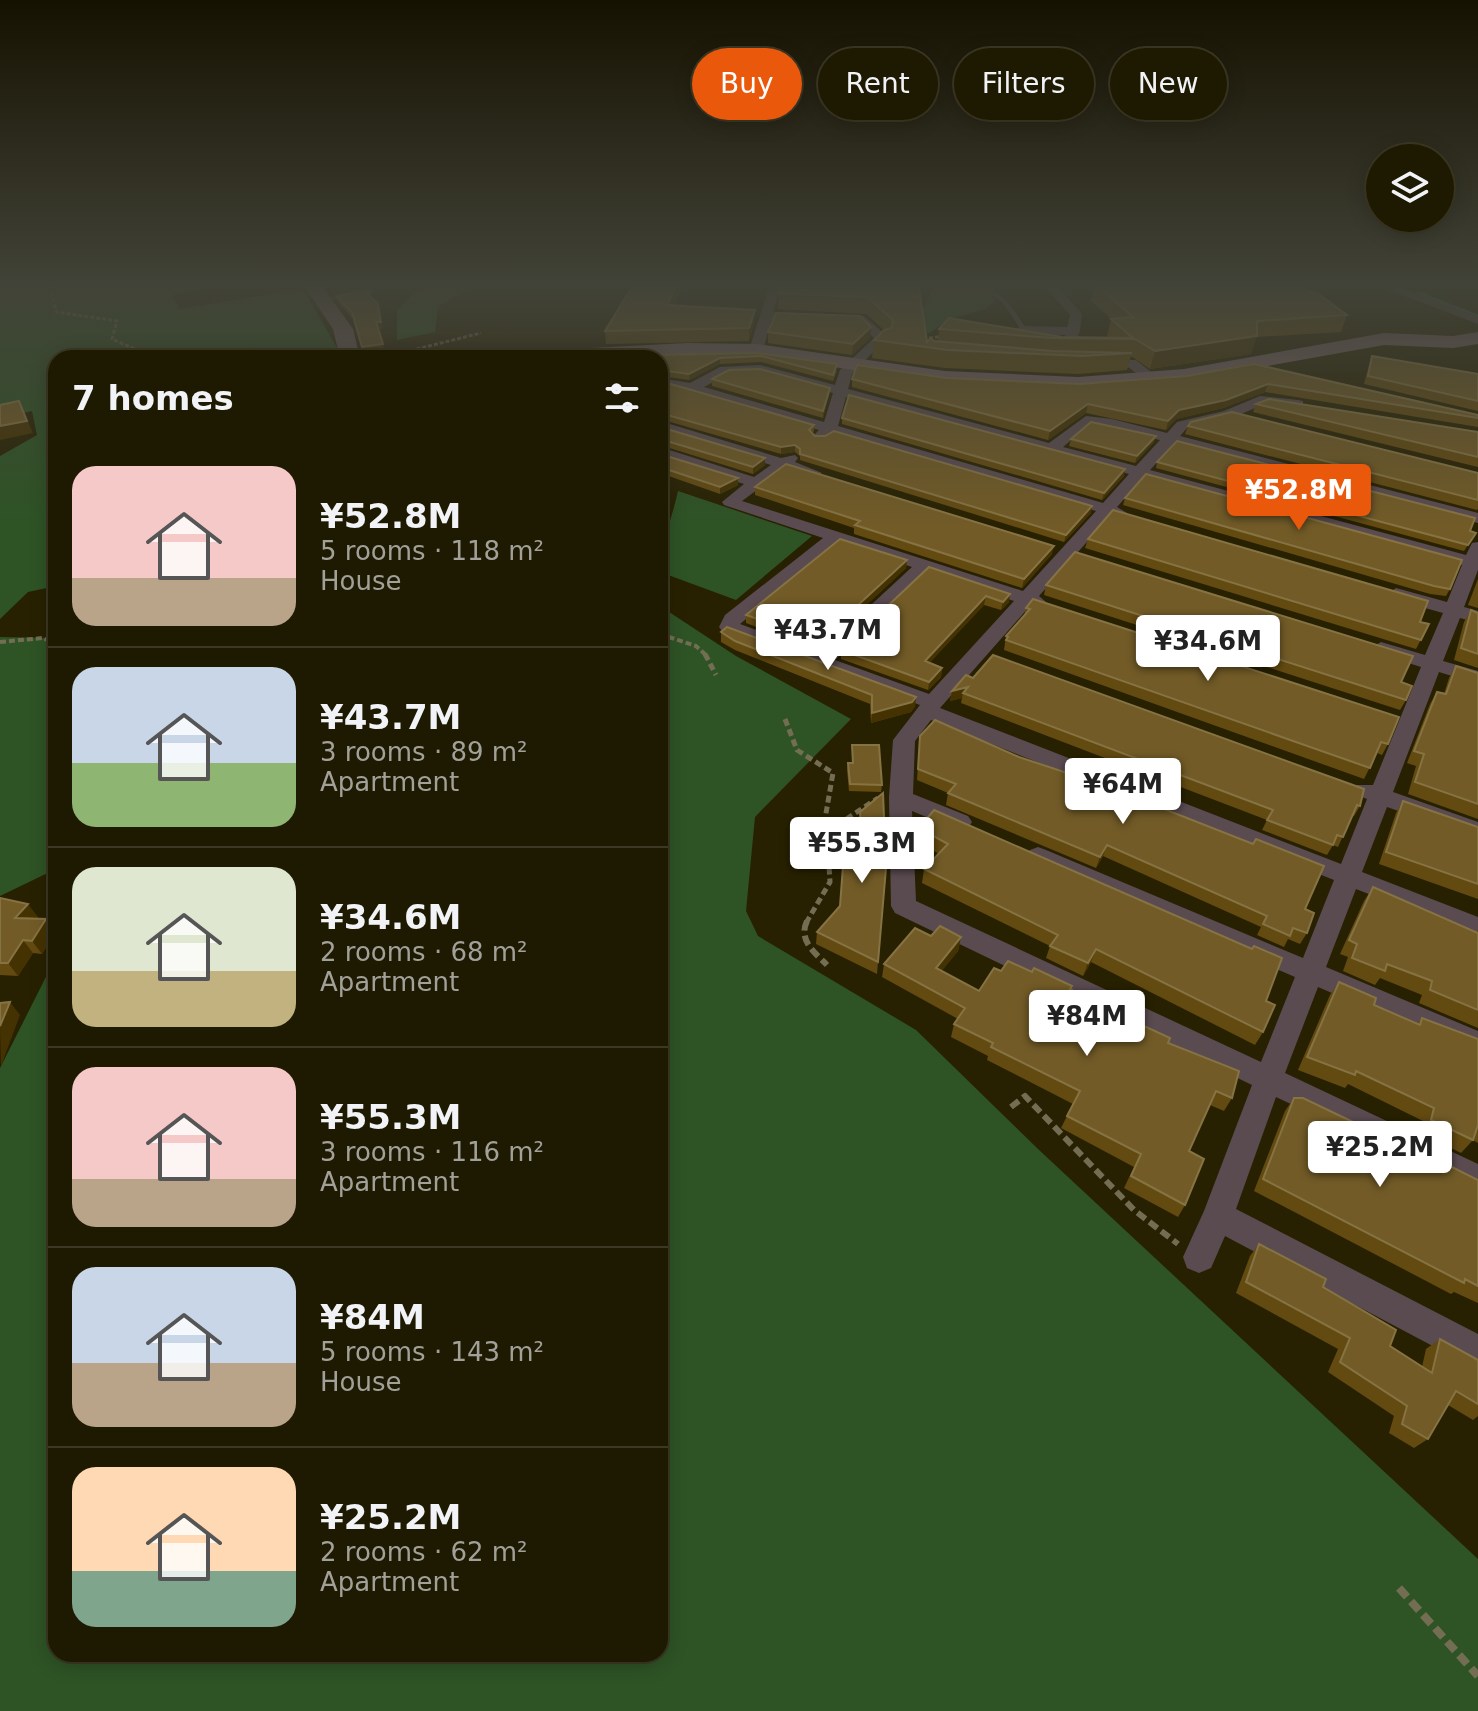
<!DOCTYPE html>
<html lang="en">
<head>
<meta charset="utf-8">
<style>
	:root { --surface:#1e1901; --page:#2b2610; --text:#f1f3f6; --muted:#a1a099; --line:#3c3823; --accent:#ea580c }
	body { margin:0; font-family:"DejaVu Sans",sans-serif; background:var(--page); color:var(--text); height:100vh; display:flex; flex-direction:column; font-size:30px; white-space:nowrap }
	* { box-sizing:border-box; margin:0 }
	p { font-size:26px; color:var(--muted) }
	.icon { flex:none; width:44px; height:44px; fill:none; stroke:currentColor; stroke-width:2; stroke-linecap:round; stroke-linejoin:round }
	.map { position:relative; flex:1; overflow:hidden }
	.side { position:absolute; left:48px; top:350px; width:620px; height:1312px; display:flex; flex-direction:column; background:var(--surface); border-radius:24px; box-shadow:0 4px 20px #0003,0 0 0 2px var(--line) }
	.side>* { flex:none }
	.top-card { position:absolute; left:692px; top:48px; width:666px; height:72px; display:flex; gap:16px }
	.tools { position:absolute; left:1366px; top:144px; display:grid; gap:16px }
	.tools a { display:grid; place-items:center; width:88px; height:88px; border-radius:50%; background:var(--surface); box-shadow:0 4px 20px #0003,0 0 0 2px var(--line); font-size:40px }
	.price { position:absolute; translate:-50% -68px; padding:0 18px; border-radius:8px; background:#fff; color:#222; font-size:26px; line-height:52px; filter:drop-shadow(0 2px 4px #0008) }
	.price::after { content:''; position:absolute; left:50%; top:48px; width:24px; height:18px; margin-left:-12px; background:inherit; clip-path:polygon(0 0,100% 0,50% 100%) }
	.price.active { background:var(--accent); color:#fff }
	ul { padding:0; list-style:none }
	li { display:flex; align-items:center; gap:24px; height:200px; padding:0 24px }
	li+li { border-top:2px solid var(--line) }
	li span { display:grid; place-items:center; flex:none; width:224px; height:160px; border-radius:24px; color:#555 }
	li>.icon { margin-inline-start:auto }
	span .icon { width:96px; height:96px; fill:#fffc; stroke-width:1 }
	li b { font-size:34px }
	h2 { display:flex; justify-content:space-between; align-items:center; height:96px; padding:0 24px; font-size:34px }
	.tag { padding:0 28px; border-radius:36px; background:var(--surface); box-shadow:0 4px 20px #0003,0 0 0 2px var(--line); font-size:28px; line-height:72px }
	.tag.active { background:var(--accent); color:#fff }
	.map>svg:first-child { display:block }
</style>
</head>
<body>
<div class="map">
<svg width="1478" height="1711" viewBox="0 0 1478 1711">
	<rect width="100%" height="100%" fill="#282101"/>
	<g fill="#2e5325">
		<polygon points="0,287 210,287 172,295 179,309 303,289 343,358 56,358 56,586 28,592 0,619 0,456 37,435 32,411 0,418"/>
		<polygon points="420,287 470,287 438,307 435,332 397,340 397,311"/>
		<polygon points="934,287 986,287 995,301 985,309 949,319 930,333 910,331 892,324 923,309"/>
		<path d="M678,491l134,45 -76,64 -76,-28c0,-26 12,-53 18,-81z"/>
		<polygon points="660,606 736,656 851,719 755,817 746,911 758,936 916,1030 1038,1149 1478,1559 1478,1711 0,1711 0,1068 56,957 56,1654 660,1654"/>
		<polygon points="0,637 56,638 56,869 0,896"/>
	</g>
	<g fill="none" stroke-linecap="round" stroke-linejoin="round">
		<polyline stroke="#277a81" stroke-width="4" points="1426,294 1420,294 1478,317"/>
		<g stroke="#736e53" stroke-width="3" stroke-dasharray="4 2" stroke-linecap="butt">
			<polyline points="49,287 57,312 117,321 112,339 155,358"/>
			<polyline points="923,339 945,336"/>
			<polyline points="397,358 397,354 481,333"/>
		</g>
		<g stroke="#736e53" stroke-width="4" stroke-dasharray="6 3" stroke-linecap="butt">
			<polyline points="660,634 696,646 707,656"/>
			<polyline points="0,642 43,638 56,644"/>
		</g>
		<g stroke="#736e53" stroke-width="5" stroke-dasharray="7 4" stroke-linecap="butt">
			<polyline points="705,654 716,675"/>
			<polyline points="785,719 797,750 833,773 825,819 827,832"/>
			<polyline points="806,923 830,882 827,832 878,798"/>
		</g>
		<g stroke="#736e53" stroke-width="6" stroke-dasharray="10 5" stroke-linecap="butt">
			<path d="M807,921c-9,19 7,31 20,44"/>
			<polyline points="1011,1107 1025,1096 1134,1210 1178,1244"/>
		</g>
		<polyline stroke="#736e53" stroke-width="8" stroke-dasharray="12 6" stroke-linecap="butt" points="1399,1588 1478,1676"/>
		<g fill="#5a4b51" fill-rule="evenodd">
			<polygon points="372,289 374,292 323,302 320,300"/>
			<path d="M986,289c20,4 30,25 41,41l-1,1h-4l-20,-29 -16,-11z"/>
		</g>
		<g fill="#5a4b51" fill-rule="evenodd">
			<path d="M769,287h12l-8,25 91,4 24,21v6l-7,1 -29,30 -4,15 201,54 37,-27 26,3 55,14 10,-11 47,-11 36,-15 38,4 5,1v6l-36,-4 -33,14 -47,11 -7,8 298,77v10l-304,-79 -24,26 316,85 6,-12 6,-1v28l-14,37 14,4v12l-18,-5 -17,43 35,10v13l-39,-12 -46,120 85,30v17l-91,-32 -25,65 116,45v20l-122,-48 -30,78 152,64v25l-160,-69 -33,86 193,91v29l-202,-96 -40,112 242,125v36l-253,-134 -14,32 -12,5 -12,-5 -4,-11 21,-46 48,-126 -357,-172 -4,-7 -2,-109 4,-57 27,-35 -198,-74 -3,-4 6,-12 98,-77 -99,-33 -2,-3 22,-18 -84,-27v-10l94,30 17,-12 -111,-35v-9l121,37 14,-3 3,3 -3,4 27,11 -8,5 -29,-9 -43,32 281,90 73,-80 -263,-77 -8,6h-10l-3,-3 7,-7 -129,-38 -30,-6v-8l30,5 30,-16 40,-2 75,20 5,-15 34,-32 -14,-14 -89,-4 -8,30 -12,3 -2,-3zM760,373l73,20 -9,29 -120,-35 24,-13zM846,397l283,77 -26,29 -265,-77zM1089,425l71,15 -24,26 -73,-19zM1143,478l319,87 -15,37 -51,-14 -9,6 2,4 54,15 -18,42 -44,-13 -10,6 3,4 47,15 -48,118h-16l-3,5 3,5 10,4 -26,65 -401,-156 90,-102h14l2,-4 -7,-6 71,-80 15,1 2,-4 -10,-6zM838,543l74,24 -93,86 -79,-29zM927,572l87,29 -85,93 -94,-34zM931,720l403,160 -31,78 -257,-108 -8,-3 -8,3 -4,6 4,6 265,115 -34,85 -345,-161 -4,-90 40,17h16l4,-6 -4,-6 -55,-22 2,-53z"/>
			<polygon points="982,287 994,287 994,290 988,294"/>
			<polygon points="1045,287 1058,287 1082,314 1080,331 1076,340 1066,340 1065,335 1022,334 1016,330 1022,326 1067,327 1070,315"/>
			<polygon points="1381,287 1399,287 1478,316 1478,324"/>
			<polygon points="1099,360 1136,360 1160,379 1148,382 1128,367 1094,367 1092,364"/>
		</g>
		<g fill="#7a626b" fill-rule="evenodd">
			<polygon points="305,287 323,287 353,329 360,358 340,358 333,329"/>
			<polygon points="1478,332 1478,344 1453,348 1384,345 1184,381 1078,389 945,383 756,356 502,358 512,352 688,343 756,344 945,371 1078,377 1184,369 1384,333 1453,336"/>
		</g>
	</g>
	<g fill="#634a11">
		<polygon points="632,287 683,287 674,305 754,323 749,341 606,344 605,331"/>
		<polygon points="919,287 927,342 938,342 939,329 1062,337 1110,338 1107,336 1111,319 1091,301 1094,287 1299,287 1347,315 1341,332 1256,337 1251,354 1150,369 1131,356 1127,370 1078,374 945,368 872,358 874,340 884,330 866,314 778,309 779,293"/>
		<polygon points="336,296 370,297 383,328 378,329 384,351 363,354 353,319 338,302"/>
		<polygon points="871,327 870,338 852,355 768,343 768,332"/>
		<polygon points="756,353 837,371 833,381 761,362 720,364 689,380 660,376 660,358"/>
		<polygon points="1372,356 1478,374 1478,411 1364,384 1369,365"/>
		<polygon points="1254,364 1478,415 1478,427 1265,392 1223,408 1176,419 1166,430 1086,413 1048,440 852,387 852,379 946,378 1080,384 1187,376"/>
		<polygon points="712,379 830,388 829,395 823,418 712,386"/>
		<polygon points="660,381 814,425 814,431 812,433 815,436 1091,513 1064,542 800,460 800,456 795,452 781,454 660,419"/>
		<polygon points="1256,404 1478,432 1478,467 1253,412"/>
		<polygon points="842,418 1124,476 1102,500 842,424"/>
		<polygon points="1188,426 1478,473 1478,509 1477,510 1185,434"/>
		<polygon points="660,427 765,458 765,465 753,474 660,445"/>
		<polygon points="1071,439 1154,442 1135,463 1069,446"/>
		<polygon points="660,454 738,485 720,494 660,473"/>
		<polygon points="1157,462 1476,533 1464,551 1156,468"/>
		<polygon points="755,487 1052,554 1022,588 854,534 854,528 755,495"/>
		<polygon points="1125,498 1450,589 1446,596 1430,594 1123,505"/>
		<polygon points="1088,539 1420,622 1429,624 1416,649 1085,548"/>
		<polygon points="907,560 906,568 818,650 746,623 746,615"/>
		<polygon points="929,567 1009,602 1001,610 984,605 929,663 942,668 941,677 928,690 841,659 841,650"/>
		<polygon points="1478,579 1478,608 1468,605"/>
		<polygon points="1046,585 1406,700 1400,710 1044,595"/>
		<polygon points="1026,608 1388,744 1382,755 1377,753 1364,779 1004,650 1006,636 1024,616"/>
		<polygon points="1471,610 1478,613 1478,668 1454,660 1464,622"/>
		<polygon points="721,632 916,697 915,706 911,712 871,723 870,704 735,650 721,642"/>
		<polygon points="1456,666 1478,673 1478,819 1408,794 1416,766 1407,763 1430,704 1437,692 1444,694 1449,678"/>
		<polygon points="966,675 1360,806 1354,816 1352,816 1338,847 1333,845 1327,855 1262,830 1267,820 961,703 962,698 950,701 952,691"/>
		<polygon points="920,736 1305,909 1307,933 1300,944 1288,939 1284,947 1257,935 1261,927 1103,856 1096,868 946,805 948,793 917,780"/>
		<polygon points="852,745 882,785 881,792 849,791 847,770 848,763 852,763"/>
		<polygon points="1403,801 1478,827 1478,899 1379,864 1396,813"/>
		<polygon points="860,812 878,962 877,974 816,944 817,932 840,906 859,827"/>
		<polygon points="919,828 1266,1001 1263,1032 1255,1045 1091,962 1083,976 1046,958 1050,946 922,883 924,869 939,854 916,841"/>
		<polygon points="1373,887 1476,932 1478,930 1478,1028 1419,1003 1422,995 1380,978 1375,985 1343,971 1348,957 1340,954 1364,901"/>
		<polygon points="0,898 38,917 36,919 46,919 55,932 42,954 33,953 18,976 0,975"/>
		<polygon points="931,936 961,937 958,951 941,971 979,991 1001,971 1032,972 1072,986 1071,990 1168,1043 1232,1098 1224,1111 1210,1105 1189,1151 1185,1205 1178,1217 1124,1188 1134,1167 1061,1128 1073,1104 987,1060 988,1056 951,1037 954,1024 958,1019 882,977 884,964"/>
		<polygon points="1339,982 1374,1005 1417,1024 1422,1018 1478,1039 1478,1143 1473,1140 1461,1153 1419,1132 1423,1121 1348,1084 1345,1088 1298,1070 1330,995"/>
		<polygon points="1294,1098 1420,1160 1426,1154 1478,1180 1478,1303 1454,1292 1451,1294 1254,1191 1285,1111"/>
		<polygon points="1259,1244 1323,1287 1390,1346 1422,1367 1426,1349 1440,1339 1478,1360 1478,1416 1473,1420 1448,1405 1428,1439 1414,1448 1389,1433 1394,1416 1328,1372 1338,1349 1236,1293 1250,1256"/>
	</g>
	<g fill="#453202">
		<polygon points="331,287 365,287 332,294"/>
		<polygon points="676,287 683,287 668,318 667,305"/>
		<polygon points="378,304 383,328 378,329 376,322"/>
		<polygon points="755,310 754,323 749,341 749,328"/>
		<polygon points="871,327 870,338 852,355 853,344"/>
		<polygon points="1257,336 1251,354 1150,369 1155,351"/>
		<polygon points="383,344 384,351 363,354 362,347"/>
		<polygon points="720,358 720,364 689,380 689,374"/>
		<polygon points="1268,384 1265,392 1223,408 1176,419 1166,430 1168,421 1179,410"/>
		<polygon points="830,388 829,395 823,418 823,411"/>
		<polygon points="19,401 33,433 0,440 0,426"/>
		<polygon points="1088,404 1086,413 1048,440 1050,431"/>
		<polygon points="1156,436 1154,442 1135,463 1137,456"/>
		<polygon points="795,445 795,452 781,454 781,447"/>
		<polygon points="765,458 765,465 753,474 753,467"/>
		<polygon points="1125,469 1124,476 1102,500 1104,493"/>
		<polygon points="738,478 738,485 720,494 720,487"/>
		<polygon points="1092,506 1091,513 1064,542 1066,535"/>
		<polygon points="1054,546 1052,554 1022,588 1024,579"/>
		<polygon points="907,560 906,568 818,650 819,641"/>
		<polygon points="1010,594 1009,602 1001,610 1003,602"/>
		<polygon points="986,596 984,605 923,670 925,661"/>
		<polygon points="942,668 941,677 928,690 929,682"/>
		<polygon points="968,687 963,693 962,698 950,701 952,691"/>
		<polygon points="916,697 915,706 911,712 871,723 872,713"/>
		<polygon points="1107,845 1103,856 1096,868 1100,857"/>
		<polygon points="28,904 38,917 24,931 15,918"/>
		<polygon points="46,919 55,932 42,954 32,941"/>
		<polygon points="961,937 958,951 933,982 936,968"/>
		<polygon points="23,940 33,953 18,976 8,963"/>
		<polygon points="1096,949 1091,962 1083,976 1088,963"/>
		<polygon points="10,1002 20,1015 1,1066 0,1026"/>
	</g>
	<g fill="#725b27" stroke="#867344" stroke-width="2">
		<polygon points="632,287 676,287 667,305 755,310 749,328 605,331"/>
		<polygon points="780,287 919,287 927,342 931,338 934,341 1052,351 1132,353 1082,356 948,350 874,340 884,330 892,328 893,320 867,297 779,293"/>
		<polygon points="1099,287 1299,287 1317,293 1347,315 1257,321 1257,336 1155,351 1135,339 1052,338 939,329 949,318 1062,337 1133,338 1111,319 1133,317"/>
		<polygon points="368,289 370,293 367,293 378,304 381,322 376,322 383,344 362,347 352,312 336,296"/>
		<polygon points="776,313 860,316 871,327 853,344 768,332"/>
		<polygon points="756,353 837,364 833,375 761,356 720,358 689,374 660,370 660,358 546,358 545,357"/>
		<polygon points="1372,356 1478,374 1478,401 1368,376"/>
		<polygon points="1254,364 1478,415 1478,418 1268,384 1226,400 1179,410 1168,421 1088,404 1050,431 852,379 857,365 946,378 1080,384 1187,376"/>
		<polygon points="760,369 830,388 823,411 712,379 729,370"/>
		<polygon points="660,381 814,425 809,430 815,436 825,436 834,431 1092,506 1066,535 800,454 800,449 795,445 781,447 660,413"/>
		<polygon points="849,395 1125,469 1104,493 842,418"/>
		<polygon points="1269,399 1478,432 1478,457 1256,404"/>
		<polygon points="19,401 27,421 0,426 0,405"/>
		<polygon points="1232,412 1478,473 1478,500 1188,426 1191,422"/>
		<polygon points="1091,422 1156,436 1137,456 1071,439"/>
		<polygon points="660,427 765,458 753,467 660,439"/>
		<polygon points="1177,441 1475,518 1470,531 1476,533 1468,545 1157,462"/>
		<polygon points="660,454 738,478 720,487 660,467"/>
		<polygon points="786,464 1054,546 1024,579 855,525 860,521 755,487"/>
		<polygon points="1146,474 1462,560 1450,589 1434,586 1125,498"/>
		<polygon points="1113,510 1428,601 1420,622 1429,624 1421,640 1088,539"/>
		<polygon points="840,539 907,560 819,641 746,615"/>
		<polygon points="1075,552 1413,656 1401,682 1412,686 1406,700 1046,585"/>
		<polygon points="929,567 1010,594 1003,602 986,596 925,661 942,668 929,682 841,650"/>
		<polygon points="1033,599 1399,717 1388,744 1381,742 1370,768 1006,640 1008,637 1006,636 1030,609 1026,608"/>
		<polygon points="1471,610 1478,613 1478,654 1461,648"/>
		<polygon points="727,627 916,697 912,702 872,713 872,695 735,641 721,632"/>
		<polygon points="993,655 1364,789 1360,806 1357,805 1343,837 1337,835 1333,845 1267,820 1273,810 963,693 968,687 952,691 966,675 973,678"/>
		<polygon points="1456,666 1478,673 1478,804 1415,782 1424,754 1414,751 1437,692 1446,694"/>
		<polygon points="935,720 1019,757 1103,785 1253,844 1256,839 1324,866 1305,909 1314,913 1307,933 1293,928 1290,936 1263,924 1267,916 1107,845 1100,857 948,793 956,784 918,769 920,736"/>
		<polygon points="852,745 879,745 882,785 850,784 848,763 853,763"/>
		<polygon points="883,793 886,868 878,962 817,932 840,906 846,826 861,827 860,812"/>
		<polygon points="1403,801 1478,827 1478,884 1386,852"/>
		<polygon points="934,810 1252,949 1254,946 1282,958 1266,1001 1275,1005 1263,1032 1096,949 1088,963 1050,946 1058,935 924,869 948,844 919,828"/>
		<polygon points="1373,887 1478,933 1478,1010 1430,990 1432,981 1387,964 1385,971 1352,958 1357,944 1349,940"/>
		<polygon points="0,898 28,904 15,918 46,919 32,941 23,940 8,963 0,963"/>
		<polygon points="940,926 961,937 936,968 979,991 994,968 1001,971 1008,961 1032,972 1034,968 1072,986 1070,989 1101,1006 1170,1038 1168,1043 1239,1071 1232,1098 1216,1091 1189,1151 1204,1159 1185,1205 1131,1176 1141,1154 1067,1116 1080,1091 991,1047 993,1043 954,1024 965,1008 884,964 915,928 931,936"/>
		<polygon points="1339,982 1376,998 1374,1005 1420,1025 1422,1018 1478,1039 1478,1125 1473,1140 1431,1120 1434,1108 1356,1071 1355,1075 1307,1057"/>
		<polygon points="10,1002 0,1026 0,1003"/>
		<polygon points="1294,1098 1303,1098 1355,1123 1378,1136 1376,1138 1424,1162 1426,1154 1478,1180 1478,1286 1465,1279 1464,1283 1263,1179"/>
		<polygon points="1259,1244 1326,1279 1323,1287 1396,1330 1390,1346 1432,1373 1440,1339 1478,1360 1478,1404 1456,1391 1428,1439 1402,1424 1407,1406 1340,1362 1350,1338 1246,1282"/>
	</g>
	<linearGradient id="sky" x2="0" y2="1"><stop stop-color="#161201"/><stop offset="0.54" stop-color="#424338"/><stop offset="1" stop-color="#424338" stop-opacity="0"/></linearGradient>
	<rect width="1478" height="527" fill="url(#sky)"/>
</svg>
<div class="tools">
<a><svg class="icon" aria-label="layers" viewBox="0 0 24 24"><path d="M12 4l9 5-9 5-9-5zM3 14l9 5 9-5"/></svg></a>
</div>
<b class="price active" style="left:1299px;top:532px">¥52.8M</b>
<b class="price" style="left:828px;top:672px">¥43.7M</b>
<b class="price" style="left:1208px;top:683px">¥34.6M</b>
<b class="price" style="left:1123px;top:826px">¥64M</b>
<b class="price" style="left:862px;top:885px">¥55.3M</b>
<b class="price" style="left:1087px;top:1058px">¥84M</b>
<b class="price" style="left:1380px;top:1189px">¥25.2M</b>
<div class="top-card">
<a class="tag active">Buy</a>
<a class="tag">Rent</a>
<a class="tag">Filters</a>
<a class="tag">New</a>
</div>
<section class="side">
<h2>7 homes<svg class="icon" aria-label="filters" viewBox="0 0 24 24"><path d="M4 7h16M4 17h16"/><circle cx="9" cy="7" r="2"/><circle cx="15" cy="17" r="2"/></svg></h2>
<ul>
<li><span style="background:linear-gradient(#f6c9c9 70%,#b9a48a 0)"><svg class="icon" aria-label="home" viewBox="0 0 24 24"><path d="M3 11l9-7 9 7M6 9v11h12V9"/></svg></span><div><b>¥52.8M</b><p>5 rooms · 118 m²</p><p>House</p></div></li>
<li><span style="background:linear-gradient(#c9d6e8 60%,#8fb573 0)"><svg class="icon" aria-label="home" viewBox="0 0 24 24"><path d="M3 11l9-7 9 7M6 9v11h12V9"/></svg></span><div><b>¥43.7M</b><p>3 rooms · 89 m²</p><p>Apartment</p></div></li>
<li><span style="background:linear-gradient(#dfe7d0 65%,#c2b280 0)"><svg class="icon" aria-label="home" viewBox="0 0 24 24"><path d="M3 11l9-7 9 7M6 9v11h12V9"/></svg></span><div><b>¥34.6M</b><p>2 rooms · 68 m²</p><p>Apartment</p></div></li>
<li><span style="background:linear-gradient(#f6c9c9 70%,#b9a48a 0)"><svg class="icon" aria-label="home" viewBox="0 0 24 24"><path d="M3 11l9-7 9 7M6 9v11h12V9"/></svg></span><div><b>¥55.3M</b><p>3 rooms · 116 m²</p><p>Apartment</p></div></li>
<li><span style="background:linear-gradient(#c9d6e8 60%,#b9a48a 0)"><svg class="icon" aria-label="home" viewBox="0 0 24 24"><path d="M3 11l9-7 9 7M6 9v11h12V9"/></svg></span><div><b>¥84M</b><p>5 rooms · 143 m²</p><p>House</p></div></li>
<li><span style="background:linear-gradient(#ffd9b3 65%,#7fa58c 0)"><svg class="icon" aria-label="home" viewBox="0 0 24 24"><path d="M3 11l9-7 9 7M6 9v11h12V9"/></svg></span><div><b>¥25.2M</b><p>2 rooms · 62 m²</p><p>Apartment</p></div></li>
</ul>
</section>
</div>
</body>
</html>
